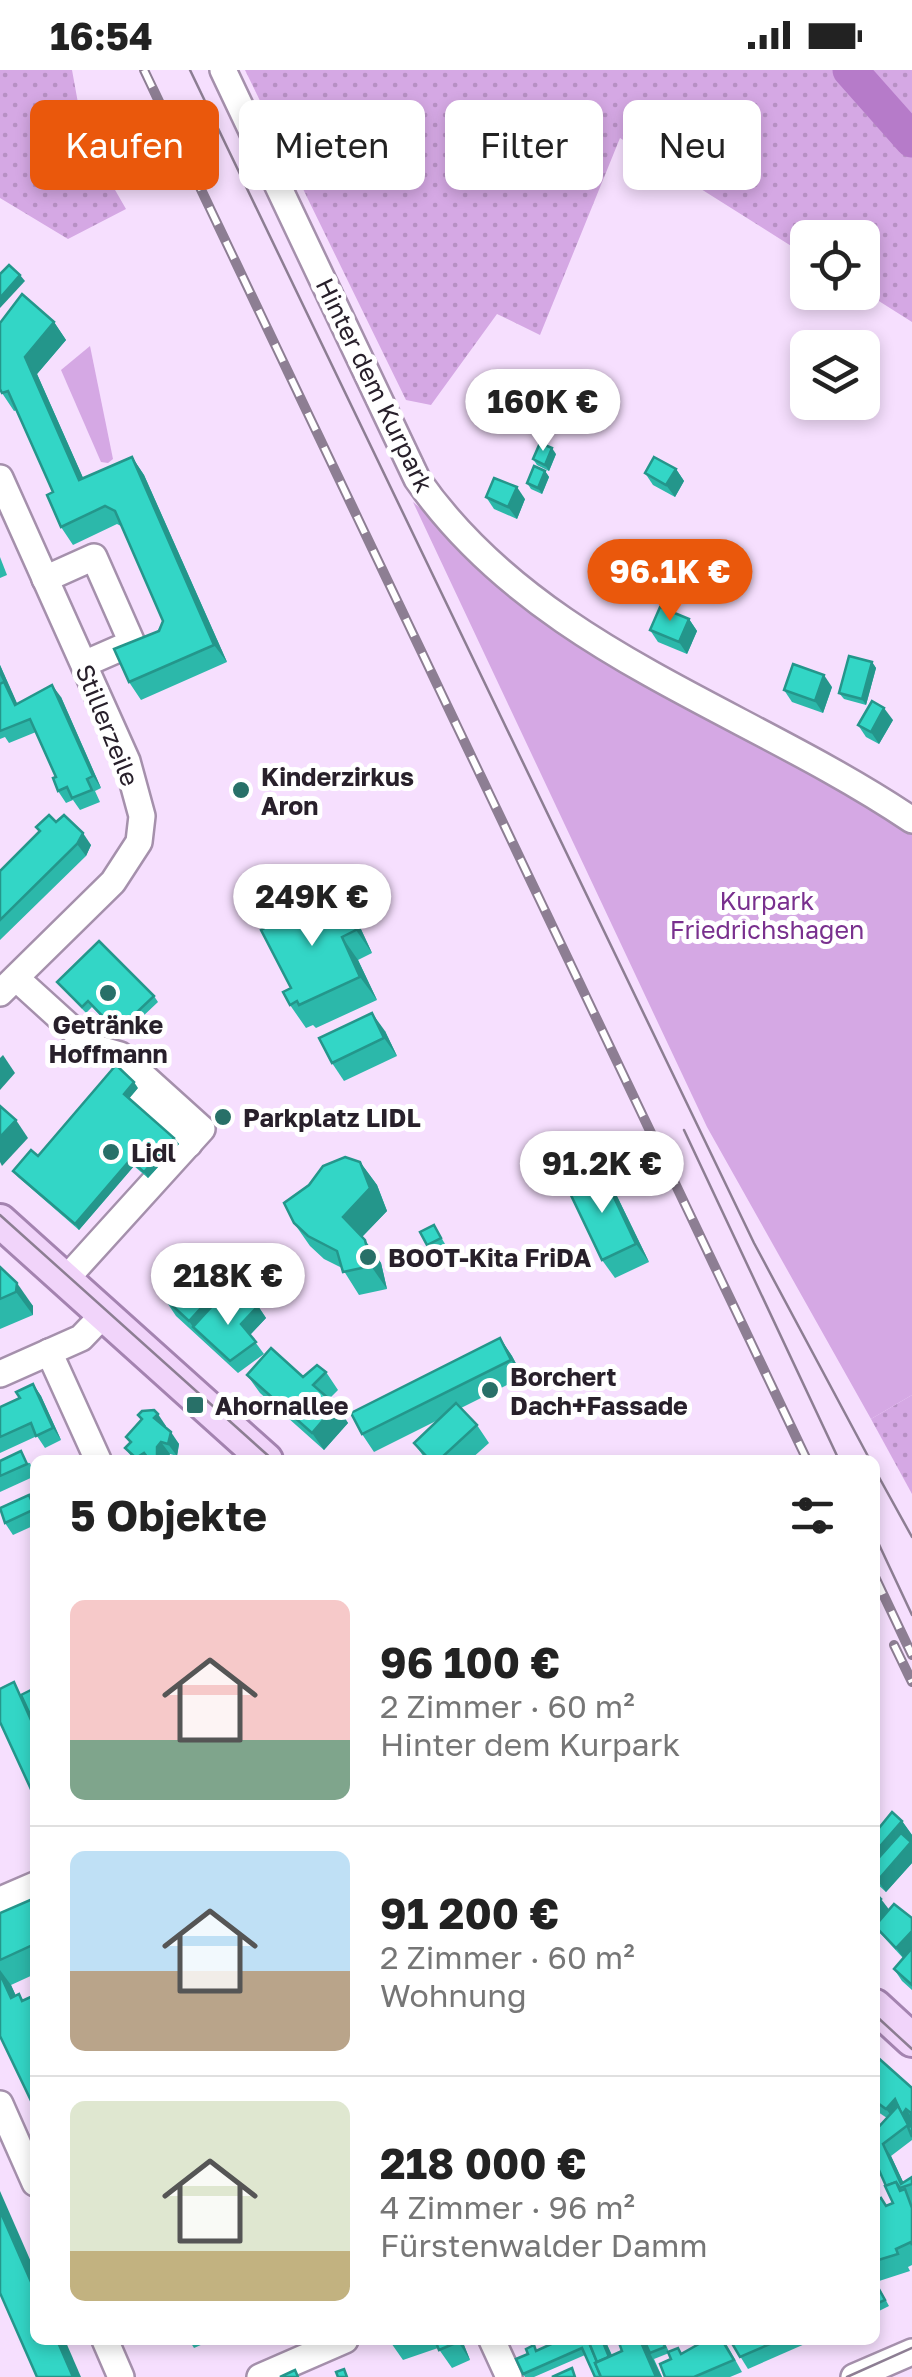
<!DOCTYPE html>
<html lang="de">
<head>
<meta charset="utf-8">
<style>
	:root { --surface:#fff; --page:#f2f2f2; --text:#222; --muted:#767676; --line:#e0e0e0; --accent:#ea580c }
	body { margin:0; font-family:"Golos Text",sans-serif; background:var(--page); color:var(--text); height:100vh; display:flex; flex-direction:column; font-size:38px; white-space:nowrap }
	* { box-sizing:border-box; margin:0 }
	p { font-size:32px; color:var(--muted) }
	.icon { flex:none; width:55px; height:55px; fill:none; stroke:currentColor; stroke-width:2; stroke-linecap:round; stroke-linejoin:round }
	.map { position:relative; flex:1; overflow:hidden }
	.drawer { position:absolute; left:30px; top:1385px; width:850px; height:890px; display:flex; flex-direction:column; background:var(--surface); border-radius:15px; box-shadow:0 5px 15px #0003 }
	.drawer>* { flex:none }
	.guide { position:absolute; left:30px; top:30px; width:852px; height:90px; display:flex; gap:20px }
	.controls { position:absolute; left:790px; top:150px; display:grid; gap:20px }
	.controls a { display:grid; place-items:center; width:90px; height:90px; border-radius:15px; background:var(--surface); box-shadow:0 5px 15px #0003; font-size:50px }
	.price { position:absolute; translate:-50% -85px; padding:0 22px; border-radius:35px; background:#fff; color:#222; font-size:32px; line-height:65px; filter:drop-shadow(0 2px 5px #0008) }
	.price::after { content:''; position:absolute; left:50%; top:60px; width:30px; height:22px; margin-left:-15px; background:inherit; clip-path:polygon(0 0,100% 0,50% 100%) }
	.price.active { background:var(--accent); color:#fff }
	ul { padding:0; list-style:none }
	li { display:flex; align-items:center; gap:30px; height:250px; padding:0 40px }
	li+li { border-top:2px solid var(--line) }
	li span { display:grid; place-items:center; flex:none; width:280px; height:200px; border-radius:15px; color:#555 }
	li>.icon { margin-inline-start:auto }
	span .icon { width:120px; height:120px; fill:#fffc; stroke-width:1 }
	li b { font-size:42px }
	h2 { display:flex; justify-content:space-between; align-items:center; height:120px; padding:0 40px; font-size:42px }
	.chip { padding:0 35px; border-radius:15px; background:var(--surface); box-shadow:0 5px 15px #0003; font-size:35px; line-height:90px }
	.chip.active { background:var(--accent); color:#fff }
	.status { display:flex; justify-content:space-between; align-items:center; height:70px; padding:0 50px; background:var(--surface); direction:ltr }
	.status svg { height:28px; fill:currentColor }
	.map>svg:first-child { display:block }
</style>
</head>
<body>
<div class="status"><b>16:54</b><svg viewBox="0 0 49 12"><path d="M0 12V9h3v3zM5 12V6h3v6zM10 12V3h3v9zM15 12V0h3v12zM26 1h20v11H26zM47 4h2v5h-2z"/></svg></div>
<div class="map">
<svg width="912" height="2307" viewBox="0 0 912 2307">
	<defs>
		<pattern id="grass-dots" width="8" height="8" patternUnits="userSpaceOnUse" patternTransform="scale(2.5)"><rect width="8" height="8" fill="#d5a8e4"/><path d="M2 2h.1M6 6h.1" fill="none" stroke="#b790c4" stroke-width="1.8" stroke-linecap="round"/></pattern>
	</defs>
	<rect width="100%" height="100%" fill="#f6dffe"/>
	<g fill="url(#grass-dots)">
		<polygon points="0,0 72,0 84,66 126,139 68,169 0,128"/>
		<polygon points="245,0 912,0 912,252 863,221 862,168 808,168 807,186 620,68 540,265 497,244 431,335 406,330"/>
		<polygon points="912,1325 912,1424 871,1349"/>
	</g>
	<g fill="#d5a8e4">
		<polygon points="90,276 113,389 108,393 101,392 61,300"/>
		<polygon points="413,432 571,564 912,756 912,1325 871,1349 707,1057"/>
	</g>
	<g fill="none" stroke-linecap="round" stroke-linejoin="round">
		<polyline stroke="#b67bc9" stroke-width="35" points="850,0 912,70"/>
		<g stroke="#a590ac" stroke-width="30">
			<g id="minor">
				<path d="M223,0l194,409c119,171 329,229 495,341"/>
				<polyline points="0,408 127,691 142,746 139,772 113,812 0,923"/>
				<polyline points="45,509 94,487 132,573 84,594"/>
				<polyline points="16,908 92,977 120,985 202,1059 65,1210"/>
				<polyline points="137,1027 189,1074"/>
				<polyline points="49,1282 98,1390"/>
				<polyline points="0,1304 81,1268 104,1244"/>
				<polyline points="0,1830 35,1815"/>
				<polyline points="0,2034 35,2113"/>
				<polyline points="105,2270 121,2307"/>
				<polyline points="492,2270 509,2307"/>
				<polyline points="260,2307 345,2270"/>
				<polyline points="854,2307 912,2282"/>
			</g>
		</g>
		<g stroke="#a483b0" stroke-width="38">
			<g id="major">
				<polyline points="0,1151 266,1390"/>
				<polyline points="875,1936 912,1970"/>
			</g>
		</g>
		<use href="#minor" stroke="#fff" stroke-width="25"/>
		<use href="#major" stroke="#f1d4fa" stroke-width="32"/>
		<g stroke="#8d7e93" stroke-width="2.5">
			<polyline points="190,0 754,1173 870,1390"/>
			<polyline points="684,1060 839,1390"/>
			<polyline points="0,1145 273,1390"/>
			<polyline points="875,1400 912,1467"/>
			<polyline points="875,1466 912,1545"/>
			<polyline points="875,1945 912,1979"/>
			<polyline points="847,2307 912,2278"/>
		</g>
		<g stroke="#8d7e93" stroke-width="10">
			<g id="rail">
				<polyline points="144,0 807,1390"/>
				<polyline points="875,1507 912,1585"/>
				<polyline points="894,1575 912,1612"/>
			</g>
		</g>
		<use href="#rail" stroke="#fff" stroke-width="6" stroke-dasharray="19" stroke-linecap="butt"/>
	</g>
	<g fill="#2cb8aa">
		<polygon points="54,252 66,270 37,304 83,408 132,387 144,405 227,592 141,630 129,612 163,551 121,456 117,454 73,475 61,457 53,422 17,340 14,341 2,323"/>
		<polygon points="556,384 549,401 537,395 533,389"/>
		<polygon points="676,399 684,411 675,427 653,415 645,403"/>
		<polygon points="545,401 549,407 542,424 531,419 527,413"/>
		<polygon points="486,427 525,429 517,449 494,439"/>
		<polygon points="0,487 7,505 0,508"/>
		<polygon points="689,549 697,561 687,584 658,572 650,560"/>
		<polygon points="872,592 876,598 866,635 844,629 839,623"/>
		<polygon points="0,595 17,634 61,627 101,718 95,721 100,732 80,740 73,730 66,733 58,721 56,707 36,662 9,673 5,667 0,669"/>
		<polygon points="832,617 823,643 792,632 784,620"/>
		<polygon points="893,650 879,674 866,667 858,655"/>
		<polygon points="56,752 91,775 86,786 0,870 0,801 40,762 36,757"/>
		<polygon points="293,831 300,841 335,836 359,855 372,883 358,890 377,930 316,958 313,955 306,958 290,935 291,918 280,850"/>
		<polygon points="57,912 154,926 158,932 121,967 92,937 86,943"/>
		<polygon points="385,961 397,986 344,1011 332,993"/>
		<polygon points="138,1018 129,1028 174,1068 179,1074 148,1108 134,1096 79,1160 18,1107 13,1101"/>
		<polygon points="360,1092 377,1115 387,1141 362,1167 381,1193 387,1219 359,1225 342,1198 324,1189 310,1176 294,1153"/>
		<polygon points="614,1120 649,1192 615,1208 602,1190"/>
		<polygon points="434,1155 445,1174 431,1181 427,1175"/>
		<polygon points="0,1197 33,1236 33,1245 0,1259"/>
		<polygon points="211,1227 215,1233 229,1242 258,1236 266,1248 250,1265 264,1284 238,1303 176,1246 164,1228"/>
		<polygon points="500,1268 512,1286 523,1307 461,1338 477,1355 489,1373 470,1390 426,1390 414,1373 438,1350 374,1382 362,1364"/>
		<polygon points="326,1302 338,1320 329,1329 336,1335 348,1353 324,1380 260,1323 247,1305 303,1307"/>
		<polygon points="33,1314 41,1326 61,1370 45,1378 37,1366 0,1383 0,1336 1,1337 20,1328"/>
		<polygon points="138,1345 166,1356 165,1357 179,1374 177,1386 170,1384 166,1390 134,1390 125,1378 130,1373 126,1367 141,1350"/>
		<polygon points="0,1391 30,1393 35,1406 0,1422"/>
		<polygon points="35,1431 35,1455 13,1465 5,1453"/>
		<polygon points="902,1751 912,1765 912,1793 886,1822 876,1813 875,1814 875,1763"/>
		<polygon points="875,1823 889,1840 912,1848 912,1920 902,1911 894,1899 903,1888 879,1862 875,1867"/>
		<polygon points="35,1828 35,1904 11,1915 16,1926 19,1924 24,1931 0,1966 0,1843"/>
		<polygon points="875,1985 912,2018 912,2070 891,2086 903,2112 912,2108 912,2195 908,2197 910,2201 876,2212 889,2236 875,2243 875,2131 886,2136 893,2133 880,2102 875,2106 875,2061 887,2048 875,2040"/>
		<polygon points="189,2270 212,2270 194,2278"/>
		<polygon points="389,2270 462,2270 470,2290 452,2298 438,2278 403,2290"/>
		<polygon points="560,2270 605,2270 612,2285 622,2281 618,2270 666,2270 664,2271 669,2282 682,2284 706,2270 724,2270 742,2302 730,2307 665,2307 671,2289 669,2283 654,2289 662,2307 595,2307 585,2285 534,2307 525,2307 523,2304 537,2280"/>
		<polygon points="730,2270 814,2270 748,2299"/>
	</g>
	<g fill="#24968b">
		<polygon points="20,205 25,211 0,238 0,228"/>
		<polygon points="54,252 66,270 37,304 92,428 79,410 25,287"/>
		<polygon points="552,378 556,384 549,401 545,395"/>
		<polygon points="132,387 144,405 227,592 214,575"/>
		<polygon points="676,399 684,411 675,427 666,415"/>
		<polygon points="545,401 549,407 542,424 538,418"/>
		<polygon points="517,417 525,429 517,449 508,437"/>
		<polygon points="689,549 697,561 687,584 679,572"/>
		<polygon points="872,592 876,598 866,635 862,629"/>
		<polygon points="0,595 13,624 23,647 15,635 0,605"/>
		<polygon points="824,605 832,617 823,643 815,631"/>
		<polygon points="52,615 61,627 101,718 93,706"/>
		<polygon points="884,638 893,650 879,674 871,662"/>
		<polygon points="83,763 91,775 86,786 77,774"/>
		<polygon points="343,832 359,855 372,883 356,860"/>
		<polygon points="342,867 358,890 377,930 360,907"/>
		<polygon points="372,943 385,961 397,986 384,968"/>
		<polygon points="3,985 15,1003 0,1020 0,988"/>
		<polygon points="134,1012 138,1018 128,1030 124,1024"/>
		<polygon points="16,1050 28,1068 2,1096 0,1092 0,1067"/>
		<polygon points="174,1068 179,1074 148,1108 144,1102"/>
		<polygon points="130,1090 134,1096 79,1160 75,1154"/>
		<polygon points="360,1092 377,1115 387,1141 359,1170 343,1147"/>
		<polygon points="602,1102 614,1120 649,1192 636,1174"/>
		<polygon points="365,1170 381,1193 387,1219 371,1196"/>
		<polygon points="17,1213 33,1236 33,1245 16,1222"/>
		<polygon points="211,1227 223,1245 193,1257 189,1251"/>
		<polygon points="258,1236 266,1248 249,1266 241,1254"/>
		<polygon points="500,1268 512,1286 523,1307 511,1290"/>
		<polygon points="33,1314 41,1326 61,1370 53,1358"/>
		<polygon points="336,1335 348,1353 324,1380 312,1363"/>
		<polygon points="158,1344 166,1356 163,1360 154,1348"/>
		<polygon points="171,1362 179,1374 177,1386 168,1374"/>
		<polygon points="161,1372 170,1384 166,1390 160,1390 157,1386 157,1377"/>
		<polygon points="902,1751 912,1765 912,1793 886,1822 875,1807 875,1782"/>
		<polygon points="881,1829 894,1846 875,1856 875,1835"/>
		<polygon points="912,1861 912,1882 905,1890 896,1878"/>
		<polygon points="0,1900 11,1915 27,1951 11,1928 0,1904"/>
		<polygon points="895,2029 906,2039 912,2048 912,2060 905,2049 899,2056 886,2039"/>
		<polygon points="883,2074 891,2086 905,2116 904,2117"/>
		<polygon points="0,2121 35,2201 35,2221 0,2141"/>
		<polygon points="57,2270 65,2270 81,2307 73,2307"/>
		<polygon points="457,2270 462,2270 470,2290"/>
		<polygon points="602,2270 605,2270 621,2307 614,2299"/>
		<polygon points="640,2270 646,2270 650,2283 662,2307 656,2307"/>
	</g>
	<g fill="#33d6c6" stroke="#24968b" stroke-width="2.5">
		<polygon points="9,195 20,205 0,228 0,204"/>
		<polygon points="22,224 54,252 25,287 79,410 132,387 214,575 129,612 114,579 159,561 163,551 115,441 105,436 61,457 47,425 53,422 8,321 2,323 0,319 0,253"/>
		<polygon points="540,373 552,378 545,395 533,389"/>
		<polygon points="654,387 676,399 666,415 645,403"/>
		<polygon points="534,396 545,401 538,418 527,413"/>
		<polygon points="494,408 517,417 508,437 486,427"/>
		<polygon points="660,537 689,549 679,572 650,560"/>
		<polygon points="849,586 872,592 862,629 839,623"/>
		<polygon points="793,594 824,605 815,631 784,620"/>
		<polygon points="4,612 15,635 52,615 93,706 87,709 92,720 72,728 67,717 58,721 53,708 56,707 30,649 0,661 0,614"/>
		<polygon points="872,631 884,638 871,662 858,655"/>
		<polygon points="49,745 56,752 64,745 83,763 77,774 0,850 0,801 40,761 36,757"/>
		<polygon points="328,827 334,837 343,832 356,860 342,867 360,907 299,935 297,931 290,935 283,922 291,918 261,860 280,850 275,840 293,831 298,841"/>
		<polygon points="99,871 154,926 117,961 88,931 82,937 57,912"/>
		<polygon points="372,943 384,968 332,993 319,968"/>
		<polygon points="116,995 134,1012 124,1024 174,1068 144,1102 130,1090 75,1154 13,1101 31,1080 38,1086"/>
		<polygon points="0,1036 16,1050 0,1067"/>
		<polygon points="345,1087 360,1092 370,1118 343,1147 365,1170 371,1196 343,1202 337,1181 308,1166 294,1153 284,1133 309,1115 323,1096"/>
		<polygon points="602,1102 636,1174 602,1190 568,1119"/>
		<polygon points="434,1155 441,1168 427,1175 420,1162"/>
		<polygon points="0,1197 17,1213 16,1222 0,1229"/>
		<polygon points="189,1208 211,1227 189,1251 164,1228"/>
		<polygon points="246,1225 258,1236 241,1254 256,1272 230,1291 193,1257 215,1233 229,1242"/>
		<polygon points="500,1268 511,1290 362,1364 351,1343"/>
		<polygon points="271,1278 303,1307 317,1295 326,1302 313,1315 336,1335 312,1363 247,1305"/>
		<polygon points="33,1314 53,1358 36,1366 31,1353 0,1367 0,1337 20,1328 16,1322"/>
		<polygon points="456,1333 477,1355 439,1390 430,1390 414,1373"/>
		<polygon points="154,1340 158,1344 154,1348 171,1362 168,1374 161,1372 157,1377 157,1386 148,1388 144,1383 136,1388 125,1378 131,1372 126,1367 142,1349 138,1345 142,1341"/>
		<polygon points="21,1381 27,1394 0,1406 0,1391"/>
		<polygon points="29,1425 32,1432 35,1431 35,1439 5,1453 0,1438"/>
		<polygon points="14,1612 35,1659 35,1728 0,1652 0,1619"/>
		<polygon points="35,1618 35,1652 34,1653 21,1625"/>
		<polygon points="892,1742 902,1751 875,1782 875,1763"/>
		<polygon points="901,1763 911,1772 878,1810 875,1807 875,1792"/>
		<polygon points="875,1823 881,1829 875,1835"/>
		<polygon points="35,1828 35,1874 0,1890 0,1843"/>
		<polygon points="894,1834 912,1848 912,1861 896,1878 875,1856"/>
		<polygon points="912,1878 912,1915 894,1899"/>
		<polygon points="0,1904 11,1928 19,1924 22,1931 35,1925 35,2039 0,1966"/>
		<polygon points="875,1985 912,2018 912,2067 908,2057 912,2056 911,2043 906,2039 902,2045 895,2029 886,2039 875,2031"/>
		<polygon points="898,2036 908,2055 883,2074 901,2114 912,2107 912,2114 900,2118 896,2112 886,2116 875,2091 875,2061"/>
		<polygon points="896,2112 900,2121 905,2119 912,2138 912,2175 911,2172 896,2179 898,2184 875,2191 875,2131 881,2128 886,2136 893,2133 885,2116"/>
		<polygon points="0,2141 35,2221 35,2270 57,2270 73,2307 37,2307 0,2223"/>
		<polygon points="875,2212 885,2230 876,2234 875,2231"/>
		<polygon points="435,2270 457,2270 458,2272 439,2280"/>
		<polygon points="560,2270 588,2270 597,2292 595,2293 601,2307 595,2307 582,2278 523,2304 516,2289 528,2284 526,2279 534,2275 536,2281"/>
		<polygon points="588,2270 602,2270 609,2287 597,2292"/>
		<polygon points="618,2270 640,2270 656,2307 601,2307 595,2293 622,2281"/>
		<polygon points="644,2270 662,2270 665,2277 650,2283"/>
		<polygon points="706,2270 722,2270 734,2290 694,2307 665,2307 660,2294 671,2289 668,2282 678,2278 681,2284"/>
		<polygon points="730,2270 779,2270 740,2287"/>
		<polygon points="572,2298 575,2307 552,2307"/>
		<polygon points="344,2299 347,2307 338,2307 336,2302"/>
		<polygon points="295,2300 298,2307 280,2307"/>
	</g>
	<g fill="#287068" stroke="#fff" stroke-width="4">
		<circle cx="241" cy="720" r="10"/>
		<circle cx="108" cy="923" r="10"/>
		<circle cx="223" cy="1047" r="10"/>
		<circle cx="111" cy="1082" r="10"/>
		<circle cx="368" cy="1187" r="10"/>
		<circle cx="490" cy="1320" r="10"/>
		<rect x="185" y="1325" width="20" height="20" rx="5"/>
	</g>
	<g text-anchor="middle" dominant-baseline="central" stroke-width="10" stroke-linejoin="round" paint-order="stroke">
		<g font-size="25" fill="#28202b" stroke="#fff">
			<text transform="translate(375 315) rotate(64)">Hinter dem Kurpark</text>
			<text transform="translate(108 655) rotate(68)">Stillerzeile</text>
		</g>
		<g font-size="25" font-weight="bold" fill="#28202b" stroke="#fff" text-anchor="start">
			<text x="261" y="706">Kinderzirkus<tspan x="261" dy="29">Aron</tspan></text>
			<text x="108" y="954" text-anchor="middle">Getränke<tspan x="108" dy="29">Hoffmann</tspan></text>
			<text x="243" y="1047">Parkplatz LIDL</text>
			<text x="131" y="1082">Lidl</text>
			<text x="388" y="1187">BOOT-Kita FriDA</text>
			<text x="510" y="1306">Borchert<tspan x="510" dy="29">Dach+Fassade</tspan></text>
			<text x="215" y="1335">Ahornallee</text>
		</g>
		<g font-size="25" fill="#79308e" stroke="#fff">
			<text x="767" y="830">Kurpark<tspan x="767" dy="29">Friedrichshagen</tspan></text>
		</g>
	</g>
</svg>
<div class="controls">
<a><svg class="icon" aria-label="locate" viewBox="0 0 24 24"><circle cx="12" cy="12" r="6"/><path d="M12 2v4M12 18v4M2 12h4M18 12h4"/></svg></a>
<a><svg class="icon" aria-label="layers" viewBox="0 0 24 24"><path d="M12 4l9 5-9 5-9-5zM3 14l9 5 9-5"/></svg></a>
</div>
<b class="price" style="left:543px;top:384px">160K €</b>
<b class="price active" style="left:670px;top:554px">96.1K €</b>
<b class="price" style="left:312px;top:879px">249K €</b>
<b class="price" style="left:602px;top:1146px">91.2K €</b>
<b class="price" style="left:228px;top:1258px">218K €</b>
<div class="guide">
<a class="chip active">Kaufen</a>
<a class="chip">Mieten</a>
<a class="chip">Filter</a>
<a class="chip">Neu</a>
</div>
<section class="drawer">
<h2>5 Objekte<svg class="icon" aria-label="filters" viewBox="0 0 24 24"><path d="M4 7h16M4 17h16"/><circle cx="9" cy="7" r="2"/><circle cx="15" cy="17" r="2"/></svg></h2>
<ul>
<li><span style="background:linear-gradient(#f6c9c9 70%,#7fa58c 0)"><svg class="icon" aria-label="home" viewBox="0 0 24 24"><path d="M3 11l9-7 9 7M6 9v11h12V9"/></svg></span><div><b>96 100 €</b><p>2 Zimmer · 60 m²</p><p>Hinter dem Kurpark</p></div></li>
<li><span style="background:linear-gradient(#bfe0f5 60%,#b9a48a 0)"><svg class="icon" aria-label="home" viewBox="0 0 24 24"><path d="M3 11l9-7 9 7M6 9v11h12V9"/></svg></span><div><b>91 200 €</b><p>2 Zimmer · 60 m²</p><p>Wohnung</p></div></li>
<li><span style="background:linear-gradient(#dfe7d0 75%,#c2b280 0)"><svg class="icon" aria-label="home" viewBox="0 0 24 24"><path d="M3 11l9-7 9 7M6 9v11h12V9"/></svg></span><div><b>218 000 €</b><p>4 Zimmer · 96 m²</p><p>Fürstenwalder Damm</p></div></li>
</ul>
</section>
</div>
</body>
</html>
